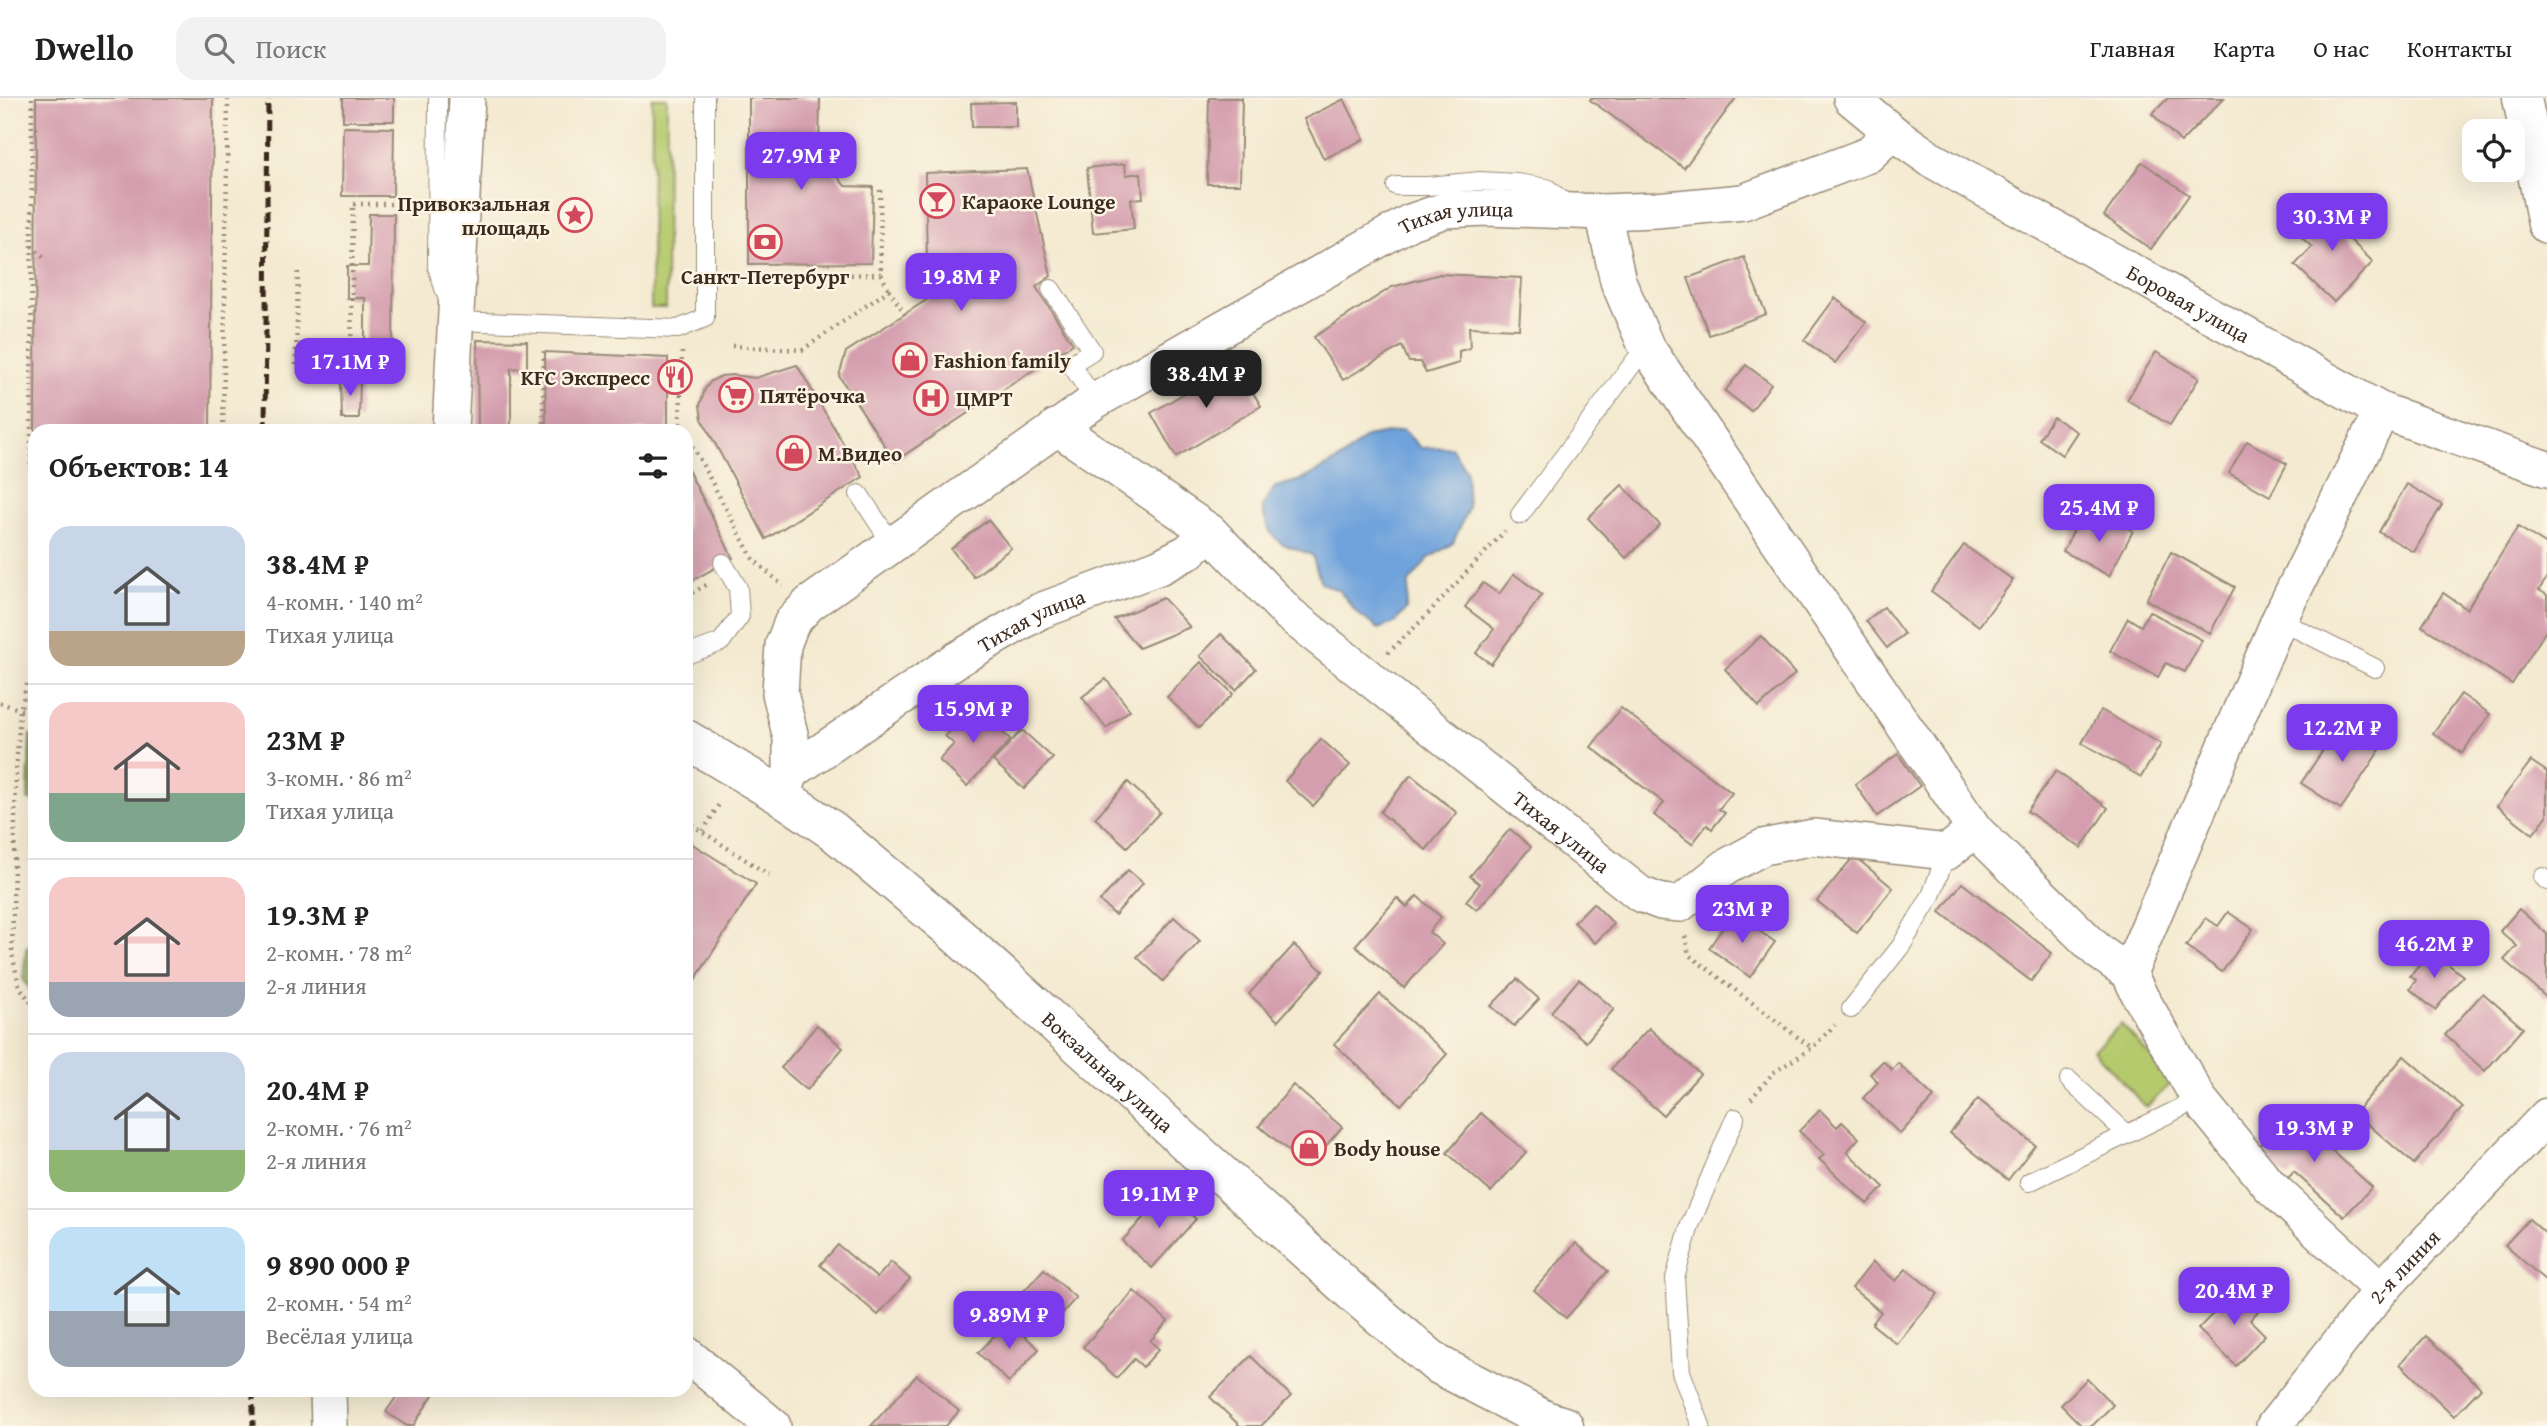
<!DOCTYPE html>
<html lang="ru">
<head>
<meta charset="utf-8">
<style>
	:root { --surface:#fff; --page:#f2f2f2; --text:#222; --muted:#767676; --line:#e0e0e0; --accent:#7c3aed }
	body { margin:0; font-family:"Gentium Book Plus",serif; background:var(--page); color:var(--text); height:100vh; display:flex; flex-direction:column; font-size:26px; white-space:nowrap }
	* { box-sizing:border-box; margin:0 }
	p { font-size:23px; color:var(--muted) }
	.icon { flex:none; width:38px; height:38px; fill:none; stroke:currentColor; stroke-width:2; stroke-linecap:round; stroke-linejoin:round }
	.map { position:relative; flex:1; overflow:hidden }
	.details { position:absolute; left:28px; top:326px; width:665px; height:973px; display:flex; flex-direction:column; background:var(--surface); border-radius:21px; box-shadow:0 7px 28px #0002 }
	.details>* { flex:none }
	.buttons { position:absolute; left:2462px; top:21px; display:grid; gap:14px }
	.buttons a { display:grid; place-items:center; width:63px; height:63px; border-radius:14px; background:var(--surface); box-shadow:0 7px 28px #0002; font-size:35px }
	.price { position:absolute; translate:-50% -60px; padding:0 16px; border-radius:14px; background:var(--accent); color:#fff; font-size:23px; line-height:46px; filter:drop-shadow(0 2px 4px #0008) }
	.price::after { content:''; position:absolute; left:50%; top:42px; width:21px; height:16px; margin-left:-10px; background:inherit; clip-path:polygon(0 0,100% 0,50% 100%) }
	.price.active { background:#222; color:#fff }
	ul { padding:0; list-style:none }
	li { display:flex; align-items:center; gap:21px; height:175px; padding:0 21px }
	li+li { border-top:2px solid var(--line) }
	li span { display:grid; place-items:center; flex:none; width:196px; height:140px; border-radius:21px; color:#555 }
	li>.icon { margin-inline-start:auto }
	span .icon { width:84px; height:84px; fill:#fffc; stroke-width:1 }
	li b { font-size:30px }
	h2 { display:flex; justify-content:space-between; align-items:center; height:84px; padding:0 21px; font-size:30px }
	header { display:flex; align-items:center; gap:42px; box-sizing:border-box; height:98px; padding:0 35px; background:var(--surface); border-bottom:2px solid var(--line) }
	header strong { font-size:33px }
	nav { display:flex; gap:38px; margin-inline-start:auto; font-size:24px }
	.search { width:490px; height:63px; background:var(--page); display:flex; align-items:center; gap:18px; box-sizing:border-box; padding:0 24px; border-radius:21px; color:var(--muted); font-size:26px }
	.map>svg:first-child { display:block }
</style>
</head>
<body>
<header>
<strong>Dwello</strong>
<div class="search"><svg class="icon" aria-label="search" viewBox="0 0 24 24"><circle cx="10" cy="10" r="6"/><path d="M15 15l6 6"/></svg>Поиск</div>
<nav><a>Главная</a><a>Карта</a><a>О нас</a><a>Контакты</a></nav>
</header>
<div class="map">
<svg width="2547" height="1328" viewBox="0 0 2547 1328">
	<rect width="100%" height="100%" fill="#fcf5e5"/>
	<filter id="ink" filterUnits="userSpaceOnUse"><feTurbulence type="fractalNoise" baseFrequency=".0143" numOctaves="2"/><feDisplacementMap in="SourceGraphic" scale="14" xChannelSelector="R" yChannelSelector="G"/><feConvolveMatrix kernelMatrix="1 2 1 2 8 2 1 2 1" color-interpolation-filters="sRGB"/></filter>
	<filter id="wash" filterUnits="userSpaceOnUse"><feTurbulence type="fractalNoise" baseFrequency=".00686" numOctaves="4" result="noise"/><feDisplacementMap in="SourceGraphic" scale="28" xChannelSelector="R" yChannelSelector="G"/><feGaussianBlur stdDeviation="1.57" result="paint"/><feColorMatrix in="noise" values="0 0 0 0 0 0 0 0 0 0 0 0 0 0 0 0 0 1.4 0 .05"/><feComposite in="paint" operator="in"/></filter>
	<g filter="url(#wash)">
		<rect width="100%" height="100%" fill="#f4ead1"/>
		<g fill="#b5c96d" stroke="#787a46" stroke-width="2">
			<polygon points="652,0 667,0 666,210 651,210"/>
			<polygon points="2121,926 2174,983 2146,1009 2093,952"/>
		</g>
		<g fill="#90ad60" stroke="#666c3f" stroke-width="2">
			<polygon points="35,636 35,703 28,702 30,637"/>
			<polygon points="35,846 35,899 23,881 26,850"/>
		</g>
		<path fill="#6fa3db" stroke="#55667c" stroke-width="2" d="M1403,332l18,18 30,-1 15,24 2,37 -15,35 -25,16 -19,24 -3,26 -11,14 -17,6 -22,-17 -16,-21 -19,-8 -9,-28c-34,-14 -41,-9 -50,-48l13,-20 29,-8 38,-21 24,-21z"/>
		<g id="blocks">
			<g fill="#d49eae">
				<polygon points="36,0 213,0 210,332 35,332"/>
				<rect x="343" y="0" width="51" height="23"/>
				<polygon points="749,0 820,0 819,55 845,88 873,89 871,165 749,166"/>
				<polygon points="1209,0 1242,0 1240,86 1207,86"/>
				<polygon points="1591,0 1736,0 1684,70 1590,2"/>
				<polygon points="2168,0 2224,0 2181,44 2152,16"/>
				<polygon points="1344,1 1364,41 1324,61 1304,21"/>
				<polygon points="1016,4 1016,29 972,29 971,5"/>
				<polygon points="343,29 394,30 393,98 342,98"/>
				<polygon points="2142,64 2189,97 2151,151 2104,118"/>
				<polygon points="1125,66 1126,77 1141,75 1143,100 1131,101 1134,131 1093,135 1087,70"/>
				<polygon points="1027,71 1051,178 1036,189 1073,246 895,363 839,278 846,254 928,201 925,75"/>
				<polygon points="2333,102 2355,123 2344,136 2373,164 2334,204 2295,167 2312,149 2299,137"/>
				<polygon points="369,116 394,116 393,254 365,254 365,200 347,200 347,168 368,168"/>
				<polygon points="1744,159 1766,216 1709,237 1688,180"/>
				<polygon points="1440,176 1522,180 1519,231 1469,229 1470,250 1459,253 1459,265 1426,275 1420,264 1409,264 1402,248 1343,282 1314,239 1392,189"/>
				<polygon points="1835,200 1866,224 1835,265 1804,242"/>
				<polygon points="477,242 527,243 527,271 511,270 511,332 478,332"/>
				<polygon points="545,254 668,260 668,332 546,332"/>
				<polygon points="2156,254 2199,280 2170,327 2127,302"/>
				<polygon points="1235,265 1261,308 1176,359 1151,315"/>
				<polygon points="797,267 863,379 766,441 702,321 700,307 705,291 711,283 721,278 733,277 755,280"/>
				<polygon points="1746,267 1771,286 1751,313 1725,293"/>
				<polygon points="341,280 360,280 359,321 342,321"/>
				<polygon points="2053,319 2077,334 2062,357 2039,341"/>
				<polygon points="2247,343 2287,366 2270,398 2229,375"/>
				<polygon points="686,368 733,460 686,486"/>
				<polygon points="2407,386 2442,407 2414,454 2379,434"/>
				<polygon points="1622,387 1660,427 1626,460 1588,420"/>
				<polygon points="2103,417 2133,433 2109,478 2063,453 2078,424 2094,433"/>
				<polygon points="988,422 1011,450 974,479 951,451"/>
				<polygon points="2518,429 2547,447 2547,480 2539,492 2547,497 2547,531 2512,586 2422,528 2443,495 2467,511"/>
				<polygon points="1964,447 2013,482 1979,528 1931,493"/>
				<polygon points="2171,454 2235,489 2210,535 2146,502"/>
				<polygon points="1514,476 1542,497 1491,566 1476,555 1494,531 1465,509 1483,485 1499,496"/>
				<polygon points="1163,500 1190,529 1139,550 1114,521"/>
				<polygon points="1884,509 1904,536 1887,550 1866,523"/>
				<polygon points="2149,513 2202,542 2185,574 2166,565 2158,579 2110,553 2128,520 2141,528"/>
				<polygon points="1221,536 1256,571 1236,592 1200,558"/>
				<polygon points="1761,538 1795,576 1759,609 1725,571"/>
				<polygon points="1201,564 1233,596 1199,630 1167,599"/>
				<polygon points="1106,581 1130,612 1106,630 1082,599"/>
				<polygon points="2461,596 2490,616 2462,655 2433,635"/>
				<polygon points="974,607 1011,642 967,688 939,662 954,646 945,638"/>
				<polygon points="1621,610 1732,695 1719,711 1725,715 1712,731 1707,727 1692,746 1654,717 1664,705 1591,649"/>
				<polygon points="2101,612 2161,646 2141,679 2082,645"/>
				<polygon points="2344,621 2383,647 2341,711 2301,685"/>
				<polygon points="1022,632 1053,660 1024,691 993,663"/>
				<polygon points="1321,641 1350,667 1313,708 1285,683"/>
				<polygon points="1898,656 1920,688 1877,718 1855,686"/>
				<polygon points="2531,663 2547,674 2547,718 2533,736 2497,708"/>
				<polygon points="2056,673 2108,710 2081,750 2027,713"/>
				<polygon points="1411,677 1457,715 1426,752 1380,714"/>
				<polygon points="1128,684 1160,714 1127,749 1095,720"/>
				<polygon points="1510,731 1531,749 1477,812 1466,803 1480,786 1470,778"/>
				<polygon points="686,742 756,786 686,896"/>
				<polygon points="1854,758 1893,790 1857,835 1817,803"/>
				<polygon points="1128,772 1143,785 1115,817 1100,803"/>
				<polygon points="1962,785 2052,855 2031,883 1940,814"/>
				<polygon points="1417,798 1441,819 1429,834 1443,846 1404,890 1355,848 1397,800 1407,809"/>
				<polygon points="1593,805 1614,826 1595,845 1574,824"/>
				<polygon points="2519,811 2547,836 2547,900 2504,862 2517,848 2500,833"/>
				<polygon points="2228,814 2253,831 2222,874 2186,848 2206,820 2218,828"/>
				<polygon points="1733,815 1775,844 1750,879 1709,850"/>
				<polygon points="1174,819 1200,843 1163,883 1137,859"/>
				<polygon points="1294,847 1323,873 1278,923 1249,896"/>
				<polygon points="2431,853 2463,878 2435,912 2410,891 2416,882 2410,878"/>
				<polygon points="1517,881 1539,901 1514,928 1491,908"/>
				<polygon points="1579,881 1614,911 1586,944 1551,914"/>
				<polygon points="2483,895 2523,930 2485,973 2445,937"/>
				<polygon points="1380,896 1447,956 1401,1007 1334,946"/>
				<polygon points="817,927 843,950 807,992 781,970"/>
				<polygon points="1649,930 1700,976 1663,1017 1611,971"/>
				<polygon points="2404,958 2463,1009 2414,1066 2355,1015"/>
				<polygon points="1883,963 1892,972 1898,965 1934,999 1900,1036 1863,1000 1878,984 1870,976"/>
				<polygon points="1293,987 1342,1029 1308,1069 1259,1028"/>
				<polygon points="1978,1001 2035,1047 2008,1082 1950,1035"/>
				<polygon points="1820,1012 1837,1029 1842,1024 1859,1040 1847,1054 1884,1089 1867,1106 1819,1061 1824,1057 1799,1033"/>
				<polygon points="2290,1014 2372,1089 2344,1119 2294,1074 2288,1080 2256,1051"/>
				<polygon points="1481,1015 1526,1054 1491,1094 1447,1055"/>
				<polygon points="1166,1095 1196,1121 1152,1170 1122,1143"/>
				<polygon points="2529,1121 2547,1137 2547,1184 2505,1147"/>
				<polygon points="1576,1145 1608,1173 1566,1220 1534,1192"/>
				<polygon points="838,1147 877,1180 891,1164 910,1181 878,1217 820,1167"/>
				<polygon points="1873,1164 1896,1183 1906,1171 1938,1196 1897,1246 1872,1226 1881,1214 1852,1190"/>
				<polygon points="1044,1171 1076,1200 1044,1235 1012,1206"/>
				<polygon points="2238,1190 2260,1211 2250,1222 2265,1237 2236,1268 2198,1231"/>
				<polygon points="1134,1193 1168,1223 1150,1243 1159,1251 1143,1269 1134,1261 1117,1280 1083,1249"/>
				<polygon points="1008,1223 1039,1251 1009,1284 978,1255"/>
				<polygon points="2426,1238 2481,1290 2454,1318 2400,1266"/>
				<polygon points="1251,1258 1291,1298 1261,1328 1240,1328 1210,1299"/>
				<polygon points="917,1277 959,1313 946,1328 871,1328"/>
				<polygon points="2087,1281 2113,1307 2092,1328 2082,1328 2061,1307"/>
				<polygon points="401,1292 436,1292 413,1328 407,1328 386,1314"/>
			</g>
		</g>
	</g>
	<g filter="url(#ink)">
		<use href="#blocks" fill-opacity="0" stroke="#988a78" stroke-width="2"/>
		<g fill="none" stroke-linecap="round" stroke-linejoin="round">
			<g stroke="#988a78" stroke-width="20">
				<g id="lane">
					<polyline points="438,0 437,169 455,223 678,231 705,220 705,0"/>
					<polyline points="1396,88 1428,88 1480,83 1517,85 1547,90 1570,109"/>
					<polyline points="1051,191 1092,253 1071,266 1095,303"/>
					<polyline points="859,396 892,446"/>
					<polyline points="1520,417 1646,248"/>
					<polyline points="2279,522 2375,570"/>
					<polyline points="686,557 721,544 740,518 738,490 723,465"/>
					<polyline points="2543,779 2547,783"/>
					<polyline points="1851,911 1901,848 1931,798 1947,754"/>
					<polyline points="2069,982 2127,1036"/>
					<polyline points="2029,1084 2199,1001"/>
					<polyline points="1701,1328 1681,1274 1675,1180 1690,1127 1735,1020"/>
				</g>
			</g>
			<g stroke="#988a78" stroke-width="38">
				<g id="street">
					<path id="s1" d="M1851,0l41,34 40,28 450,251 165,58"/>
					<polyline points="1603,114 1618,183 1646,248 1975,732 2099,854 2129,875 2140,898 2199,1001 2270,1088 2381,1192"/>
					<path id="s2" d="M1056,329l154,105 79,82 351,280 21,8 19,2 46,-37 37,-20 51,-10 133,15 28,-22"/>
					<polyline points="450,332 467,0"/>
					<path id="s3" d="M791,674l165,-112 84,-49 119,-44 29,-15 22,-20"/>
					<path id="s4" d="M783,699l8,-25v-34l-11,-45 3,-48 9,-23 17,-18 286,-203 315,-179 35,-12 41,-2 117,4 53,-2 87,-8 125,-47 24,-23"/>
					<polyline points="2129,875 2279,522 2382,313"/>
					<polyline points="686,1256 773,1328"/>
					<polyline points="328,1292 329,1328"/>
					<path id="s5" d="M2274,1328l107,-136 166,-174"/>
				</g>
			</g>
			<g stroke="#988a78" stroke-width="41">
				<g id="secondary">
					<polyline points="2522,0 2547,126"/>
					<path id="s6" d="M686,641l97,58 50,34 115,96 405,366 84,71 108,56 19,6"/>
				</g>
			</g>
			<g stroke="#988a78" stroke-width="4.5" stroke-dasharray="2 5" stroke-linecap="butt">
				<polyline points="32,0 31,372 35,376"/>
				<polyline points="32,148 46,162"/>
				<polyline points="881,176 889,192"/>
				<polyline points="732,180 881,176 880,89"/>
				<polyline points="732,248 802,252 889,192 905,216"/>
				<polyline points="682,254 680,326 684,332"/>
				<polyline points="401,266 351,265 353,106 403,106"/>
				<polyline points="296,267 298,169"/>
				<polyline points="223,332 228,0"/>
				<polyline points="543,332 544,251"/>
				<polyline points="686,336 753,461 783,488"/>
				<polyline points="686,498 710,485"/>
				<polyline points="1388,555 1421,523 1505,433"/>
				<polyline points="27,586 20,613 16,674 12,855 19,888 35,910"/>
				<polyline points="0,605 35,616"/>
				<polyline points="686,723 769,777"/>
				<polyline points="703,733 721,703"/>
				<polyline points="1685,838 1689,857 1812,950"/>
				<polyline points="1751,1001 1773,975 1812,950 1835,927"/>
			</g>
			<use href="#lane" stroke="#fff" stroke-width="18"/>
			<use href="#street" stroke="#fff" stroke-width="35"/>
			<use href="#secondary" stroke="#fff" stroke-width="38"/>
			<g stroke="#3b2a1e" stroke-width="5" stroke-dasharray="10 5" stroke-linecap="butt">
				<polyline points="265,332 268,0"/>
				<polyline points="253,1292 253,1328"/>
			</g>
		</g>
	</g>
	<defs>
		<g id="bar-ring" transform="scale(1.75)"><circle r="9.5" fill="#fcf5e5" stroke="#d1495b" stroke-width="1.5"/><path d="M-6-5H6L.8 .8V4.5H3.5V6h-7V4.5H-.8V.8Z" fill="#d1495b"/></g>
		<g id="sight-ring" transform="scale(1.75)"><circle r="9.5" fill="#fcf5e5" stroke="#d1495b" stroke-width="1.5"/><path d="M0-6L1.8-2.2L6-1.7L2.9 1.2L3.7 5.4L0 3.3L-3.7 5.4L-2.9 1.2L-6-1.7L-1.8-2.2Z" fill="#d1495b"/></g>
		<g id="bank-ring" transform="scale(1.75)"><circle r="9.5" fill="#fcf5e5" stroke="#d1495b" stroke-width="1.5"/><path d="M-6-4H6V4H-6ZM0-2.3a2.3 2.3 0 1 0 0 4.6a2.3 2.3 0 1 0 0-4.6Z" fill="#d1495b"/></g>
		<g id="shop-ring" transform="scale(1.75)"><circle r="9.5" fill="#fcf5e5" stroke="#d1495b" stroke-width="1.5"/><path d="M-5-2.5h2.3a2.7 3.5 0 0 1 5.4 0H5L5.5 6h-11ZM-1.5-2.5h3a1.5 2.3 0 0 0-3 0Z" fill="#d1495b"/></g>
		<g id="restaurant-ring" transform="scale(1.75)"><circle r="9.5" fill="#fcf5e5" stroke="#d1495b" stroke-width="1.5"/><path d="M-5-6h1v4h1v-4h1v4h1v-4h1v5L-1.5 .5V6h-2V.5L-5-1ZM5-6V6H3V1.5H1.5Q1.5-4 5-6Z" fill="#d1495b"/></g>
		<g id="supermarket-ring" transform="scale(1.75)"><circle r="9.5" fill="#fcf5e5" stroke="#d1495b" stroke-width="1.5"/><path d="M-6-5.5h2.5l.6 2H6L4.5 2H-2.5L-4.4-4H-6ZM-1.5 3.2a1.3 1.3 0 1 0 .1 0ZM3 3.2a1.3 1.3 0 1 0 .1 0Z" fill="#d1495b"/></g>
		<g id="hospital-ring" transform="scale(1.75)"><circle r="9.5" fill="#fcf5e5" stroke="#d1495b" stroke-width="1.5"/><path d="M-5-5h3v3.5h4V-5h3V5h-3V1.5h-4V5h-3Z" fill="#d1495b"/></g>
	</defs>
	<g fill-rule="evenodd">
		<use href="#bar-ring" x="937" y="103"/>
		<use href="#sight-ring" x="575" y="117"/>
		<use href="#bank-ring" x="765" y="144"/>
		<use href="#shop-ring" x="910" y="262"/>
		<use href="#restaurant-ring" x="675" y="279"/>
		<use href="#supermarket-ring" x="736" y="297"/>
		<use href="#hospital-ring" x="931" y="300"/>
		<use href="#shop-ring" x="794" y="355"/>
		<use href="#shop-ring" x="1309" y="1050"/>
	</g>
	<g text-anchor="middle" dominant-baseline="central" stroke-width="5" stroke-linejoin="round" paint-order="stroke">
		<g font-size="21" font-weight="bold" fill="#3b2a1e" stroke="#fcf5e5" text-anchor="start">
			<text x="962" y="103">Караоке Lounge</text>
			<text x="550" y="105" text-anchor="end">Привокзальная<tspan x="550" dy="24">площадь</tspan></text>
			<text x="765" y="178" text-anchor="middle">Санкт-Петербург</text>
			<text x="934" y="262">Fashion family</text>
			<text x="650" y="279" text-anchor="end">KFC Экспресс</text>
			<text x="760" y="297">Пятёрочка</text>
			<text x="956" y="300">ЦМРТ</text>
			<text x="818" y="355">М.Видео</text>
			<text x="1334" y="1050">Body house</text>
		</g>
		<g font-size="21" fill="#3b2a1e" stroke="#fcf5e5">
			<text stroke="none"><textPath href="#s4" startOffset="964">Тихая улица</textPath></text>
			<text stroke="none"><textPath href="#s1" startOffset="396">Боровая улица</textPath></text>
			<text stroke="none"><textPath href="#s3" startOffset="285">Тихая улица</textPath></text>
			<text stroke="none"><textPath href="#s2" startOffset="649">Тихая улица</textPath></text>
			<text stroke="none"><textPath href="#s6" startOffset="539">Вокзальная улица</textPath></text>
			<text stroke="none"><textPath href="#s5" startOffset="206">2-я линия</textPath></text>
		</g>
	</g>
</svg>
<div class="buttons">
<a><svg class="icon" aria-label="locate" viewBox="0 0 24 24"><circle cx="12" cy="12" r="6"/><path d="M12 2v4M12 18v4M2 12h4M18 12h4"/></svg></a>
</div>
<b class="price" style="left:801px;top:94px">27.9M ₽</b>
<b class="price" style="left:2332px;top:155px">30.3M ₽</b>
<b class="price" style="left:961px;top:215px">19.8M ₽</b>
<b class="price" style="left:350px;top:300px">17.1M ₽</b>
<b class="price active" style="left:1206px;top:312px">38.4M ₽</b>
<b class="price" style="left:2099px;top:446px">25.4M ₽</b>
<b class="price" style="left:973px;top:647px">15.9M ₽</b>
<b class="price" style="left:2342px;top:666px">12.2M ₽</b>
<b class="price" style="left:1742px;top:847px">23M ₽</b>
<b class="price" style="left:2434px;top:882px">46.2M ₽</b>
<b class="price" style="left:2314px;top:1066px">19.3M ₽</b>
<b class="price" style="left:1159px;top:1132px">19.1M ₽</b>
<b class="price" style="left:2234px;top:1229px">20.4M ₽</b>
<b class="price" style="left:1009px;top:1253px">9.89M ₽</b>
<section class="details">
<h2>Объектов: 14<svg class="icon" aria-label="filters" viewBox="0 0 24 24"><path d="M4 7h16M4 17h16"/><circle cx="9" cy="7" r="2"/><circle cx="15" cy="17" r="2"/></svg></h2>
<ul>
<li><span style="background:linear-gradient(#c9d6e8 75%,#b9a48a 0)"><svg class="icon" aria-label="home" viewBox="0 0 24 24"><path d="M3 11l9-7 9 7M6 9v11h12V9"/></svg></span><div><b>38.4M ₽</b><p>4-комн. · 140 m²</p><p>Тихая улица</p></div></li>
<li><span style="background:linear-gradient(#f6c9c9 65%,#7fa58c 0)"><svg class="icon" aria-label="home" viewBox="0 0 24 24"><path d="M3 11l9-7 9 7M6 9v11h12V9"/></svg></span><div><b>23M ₽</b><p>3-комн. · 86 m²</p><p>Тихая улица</p></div></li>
<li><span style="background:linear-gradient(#f6c9c9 75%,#9aa5b1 0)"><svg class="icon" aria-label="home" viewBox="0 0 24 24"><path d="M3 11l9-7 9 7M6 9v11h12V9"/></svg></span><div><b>19.3M ₽</b><p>2-комн. · 78 m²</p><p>2-я линия</p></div></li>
<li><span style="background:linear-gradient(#c9d6e8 70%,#8fb573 0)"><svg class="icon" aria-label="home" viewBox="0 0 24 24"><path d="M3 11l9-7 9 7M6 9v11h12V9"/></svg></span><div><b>20.4M ₽</b><p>2-комн. · 76 m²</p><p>2-я линия</p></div></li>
<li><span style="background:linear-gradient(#bfe0f5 60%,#9aa5b1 0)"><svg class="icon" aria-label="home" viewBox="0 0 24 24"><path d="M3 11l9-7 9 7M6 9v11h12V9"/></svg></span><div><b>9 890 000 ₽</b><p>2-комн. · 54 m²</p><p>Весёлая улица</p></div></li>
</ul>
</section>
</div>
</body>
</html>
